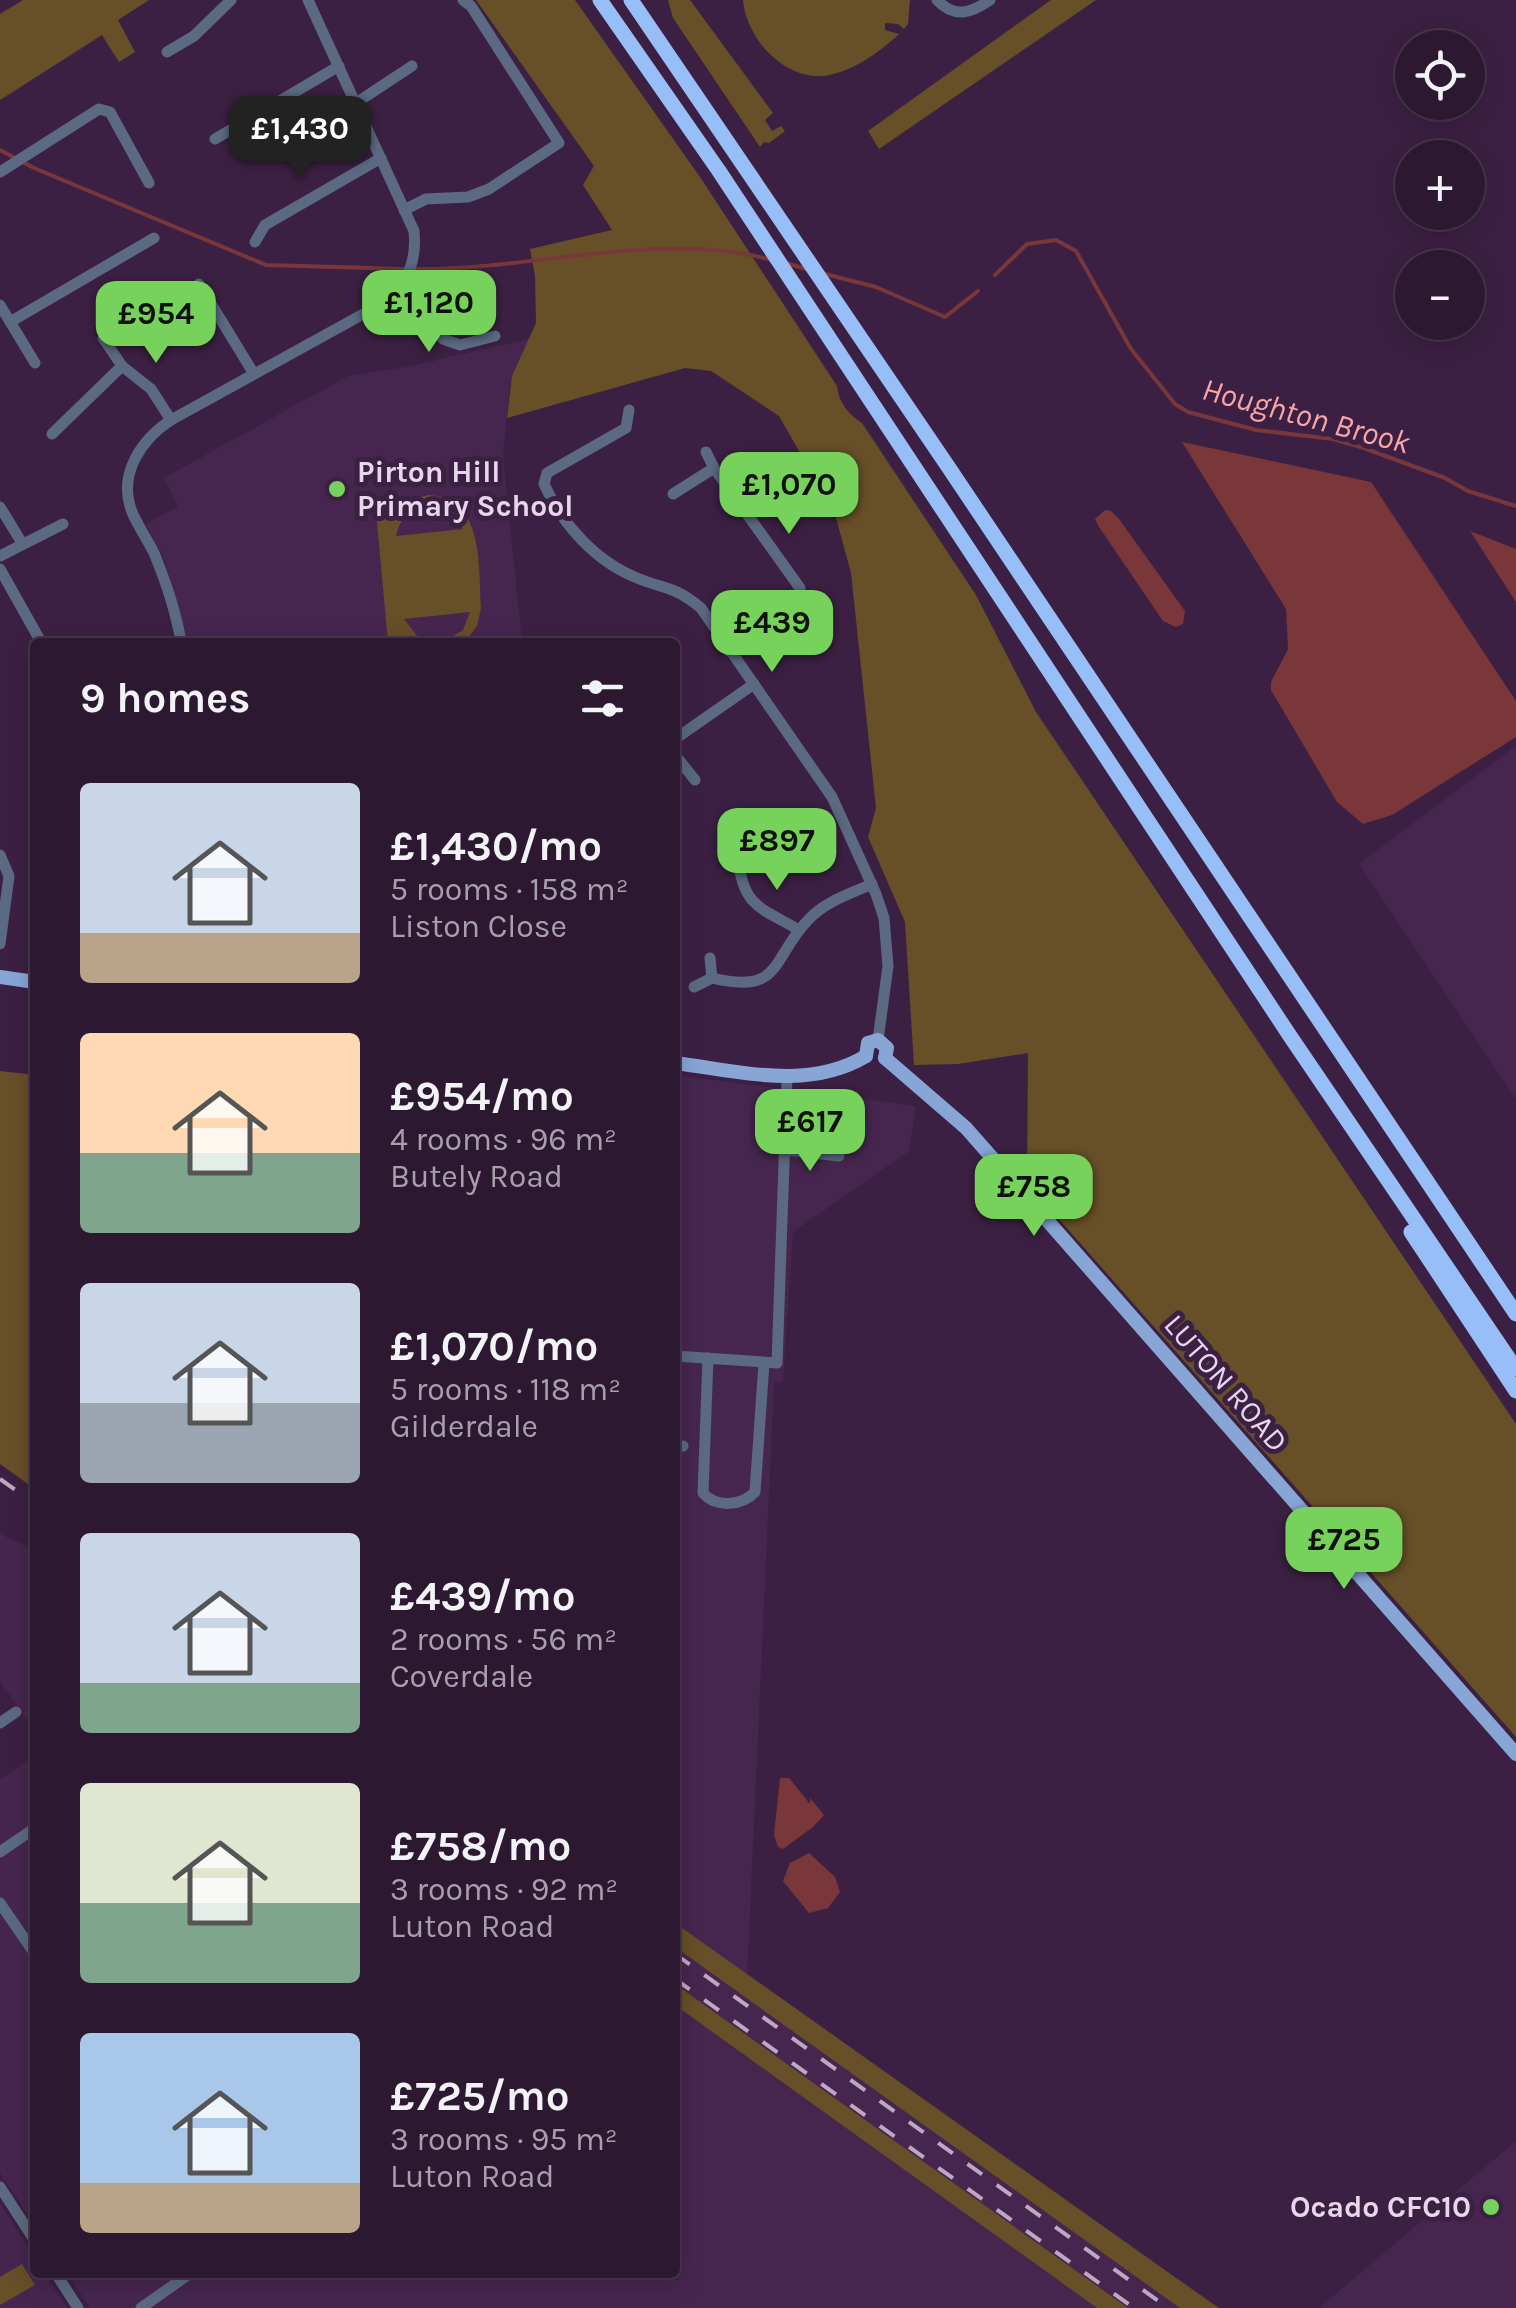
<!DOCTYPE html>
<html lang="en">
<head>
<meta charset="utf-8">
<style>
	:root { --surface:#2d1832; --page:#35213a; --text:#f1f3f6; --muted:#a7a0ac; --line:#48374d; --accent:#76d25a }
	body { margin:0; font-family:Karla,sans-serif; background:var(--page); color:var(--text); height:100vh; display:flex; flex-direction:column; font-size:38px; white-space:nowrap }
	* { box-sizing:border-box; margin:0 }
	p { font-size:32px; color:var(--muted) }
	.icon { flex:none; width:55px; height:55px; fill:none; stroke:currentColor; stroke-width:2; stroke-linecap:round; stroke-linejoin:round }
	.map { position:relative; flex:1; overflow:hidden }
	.panel { position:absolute; left:30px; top:638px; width:650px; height:1640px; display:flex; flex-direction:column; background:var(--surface); border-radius:10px; box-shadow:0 5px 25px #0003,0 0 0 2px var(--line) }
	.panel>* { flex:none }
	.controls { position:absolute; left:1395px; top:30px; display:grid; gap:20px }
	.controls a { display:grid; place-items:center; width:90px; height:90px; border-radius:50%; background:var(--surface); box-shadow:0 5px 25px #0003,0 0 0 2px var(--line); font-size:50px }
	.price { position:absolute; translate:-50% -85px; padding:0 22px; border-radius:20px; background:var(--accent); color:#111; font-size:32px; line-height:65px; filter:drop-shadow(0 2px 5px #0008) }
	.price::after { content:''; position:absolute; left:50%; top:60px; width:30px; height:22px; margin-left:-15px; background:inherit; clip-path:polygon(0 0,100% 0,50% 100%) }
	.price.active { background:#222; color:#fff }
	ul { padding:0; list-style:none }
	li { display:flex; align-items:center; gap:30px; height:250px; padding:0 50px }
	li span { display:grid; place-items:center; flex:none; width:280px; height:200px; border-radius:10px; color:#555 }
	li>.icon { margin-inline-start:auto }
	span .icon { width:120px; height:120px; fill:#fffc; stroke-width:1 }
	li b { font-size:42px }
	h2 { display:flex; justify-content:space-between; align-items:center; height:120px; padding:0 50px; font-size:42px }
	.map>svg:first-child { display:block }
</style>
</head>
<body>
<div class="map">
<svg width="1516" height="2308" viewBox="0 0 1516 2308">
	<rect width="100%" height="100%" fill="#3c2043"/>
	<g fill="#46264f">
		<polygon points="529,339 510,383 503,456 522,642 185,642 180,611 164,559 146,524 178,506 164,478 348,376 406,367"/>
		<polygon points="1516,746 1516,1099 1359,864"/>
		<polygon points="675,1075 916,1106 909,1151 793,1232 783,1381 774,1382 747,1976 1213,2308 90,2308 67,2273 675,2272"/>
		<polygon points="0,1534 35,1550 35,1732 0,1681"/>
		<polygon points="35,1755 35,2225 0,2173 0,1780"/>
		<polygon points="1516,2141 1516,2308 1319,2308"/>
		<polygon points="0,2203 35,2258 35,2272 44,2273 67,2308 0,2308"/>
	</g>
	<g fill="#674f28" fill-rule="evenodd">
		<polygon points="23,0 149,0 118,20 135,52 119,62 102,35 0,100 0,14"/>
		<path d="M476,0h99l125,177 137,209c2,17 11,28 25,37l114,172 60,117 480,712v313l-489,-554 1,-130 -70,11 -44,1 -9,-143 -37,-85 8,-29 -25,-235 -16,-59 -56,-98 -68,-45 -26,-3 -178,50 5,-42 24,-53 -1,-47 -5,-27 82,-19 -29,-45 11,-19z"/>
		<polygon points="668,0 690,0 773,113 765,120 772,131 781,126 785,131 769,143 764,142 760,147 673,18"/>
		<path d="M743,0h167l-2,24 -4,5 -6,-5 -13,-1v7l14,4c-19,18 -48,39 -76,42 -41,3 -77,-39 -80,-76z"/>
		<polygon points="1051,0 1096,0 879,149 868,131"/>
		<path d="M428,495c57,3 50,71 53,113l-4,18 -12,16h-77l-12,-130 16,-2 2,4 17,-14zM431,505l19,7 13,17 -67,7c4,-19 16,-29 35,-31zM470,612l-7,18 -20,12 -25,-5 -14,-18z"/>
		<polygon points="0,1071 35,1075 35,1489 0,1464"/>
		<polygon points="675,1923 1172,2275 1219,2308 1180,2308 675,1947"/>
		<polygon points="675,1984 1128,2308 1097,2308 675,2005"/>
		<polygon points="22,2264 35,2285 0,2305 0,2277"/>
	</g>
	<g fill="#79373a">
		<polygon points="1182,442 1371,482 1516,701 1516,737 1392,815 1363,824 1337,802 1271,690 1271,682 1288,649 1286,609"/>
		<polygon points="1105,510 1111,511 1119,519 1185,611 1183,624 1176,627 1163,621 1099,527 1095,519"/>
		<polygon points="1470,531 1516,549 1516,602"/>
		<polygon points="780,1778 789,1778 810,1804 810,1798 824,1815 813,1827 783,1849 778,1847 774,1835"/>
		<polygon points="809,1853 835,1877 840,1892 828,1908 809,1913 783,1881 790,1863"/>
	</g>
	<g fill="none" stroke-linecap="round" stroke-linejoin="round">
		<g stroke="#79373a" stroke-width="4">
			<polyline points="0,150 34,168 266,265 405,269"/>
			<polyline points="786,263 806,269"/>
			<path d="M414,269c117,2 245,-40 358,-9"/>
			<polyline points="825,274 876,287 945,317 978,291"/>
			<polyline points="995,275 1027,244 1056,240 1076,251 1131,349 1175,404 1188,412 1256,430 1333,439 1364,448 1445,478 1468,491 1516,506"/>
		</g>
		<g stroke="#5b6a82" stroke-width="11">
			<path d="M937,0c18,19 34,13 53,0"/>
			<polyline points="167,52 194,36 231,0"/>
			<polyline points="356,103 412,66"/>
			<polyline points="215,139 339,66"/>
			<polyline points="0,172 99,109 110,112 149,183"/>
			<polyline points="404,210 426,199 468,197 489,189 559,143 471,6 463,0"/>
			<polyline points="255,242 265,225 381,158"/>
			<polyline points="199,284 254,374"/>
			<polyline points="399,289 404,297 423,311 443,339 460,345 495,336"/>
			<polyline points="0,305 35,363"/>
			<polyline points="10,322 154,238"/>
			<polyline points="103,338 122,366 151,389 171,420"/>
			<path d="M629,410l-3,18 -79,45 -3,11c18,40 51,77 93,94 30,12 37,8 64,30l131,189 44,97 8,24 4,48 -10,74"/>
			<polyline points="52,434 122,366"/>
			<polyline points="706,452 714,468"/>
			<polyline points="673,494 714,468 800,588 797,604 729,651"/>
			<polyline points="0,507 22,543"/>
			<polyline points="0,556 63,524"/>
			<polyline points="0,569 41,642"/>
			<path d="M181,642c-5,-30 -15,-60 -27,-89 -7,-14 -16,-27 -22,-41 -15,-38 10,-73 39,-92l214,-118c23,-21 32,-40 29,-71l-106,-231"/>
			<polyline points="675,739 754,684"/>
			<polyline points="675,755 695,780"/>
			<polyline points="0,855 9,876 0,944"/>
			<path d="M739,864c5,44 25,45 60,66"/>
			<path d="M710,958l2,20c71,17 58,-19 97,-59 17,-18 41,-25 63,-35"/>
			<polyline points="694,987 712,978"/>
			<polyline points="785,1150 839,1156"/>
			<polyline points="675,1356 777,1363 787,1077"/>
			<path d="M708,1358l-5,135c13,15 39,13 52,-1l9,-129"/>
			<polyline points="675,1446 683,1446"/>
			<polyline points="0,1723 16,1712"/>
			<polyline points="0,1852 35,1828"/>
			<polyline points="0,1903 35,1954"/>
			<polyline points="0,2187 35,2241"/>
			<polyline points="55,2272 78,2308"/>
			<polyline points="141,2308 192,2272"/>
		</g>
		<g stroke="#87a6d6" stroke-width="14">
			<polyline points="0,977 35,982"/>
			<polyline points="866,1056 868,1043 878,1040 887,1048 885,1058"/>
			<polyline points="885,1058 966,1128 1516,1754"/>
			<path d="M675,1063c64,8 133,28 191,-7"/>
		</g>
		<g stroke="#98bef8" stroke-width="15">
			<polyline points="600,0 719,171 1290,1036 1516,1369"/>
			<polyline points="631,0 947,465 1516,1314"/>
			<polyline points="1411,1232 1516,1391"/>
		</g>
		<g stroke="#bda8c1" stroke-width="4" stroke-dasharray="18 18" stroke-linecap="butt">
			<polyline points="0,1479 35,1504"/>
			<polyline points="675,1954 1168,2308"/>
			<polyline points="675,1979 1134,2308"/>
		</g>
	</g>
	<g fill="#76d25a" stroke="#3c2043" stroke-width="4">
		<circle cx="337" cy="489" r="10"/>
		<circle cx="1491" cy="2207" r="10"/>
	</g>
	<g text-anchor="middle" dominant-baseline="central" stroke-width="10" stroke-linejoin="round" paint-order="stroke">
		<g font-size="30" font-weight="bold" fill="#e8d6ec" stroke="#3c2043" text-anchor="start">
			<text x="357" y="472">Pirton Hill<tspan x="357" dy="34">Primary School</tspan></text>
			<text x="1471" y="2207" text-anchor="end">Ocado CFC10</text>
		</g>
		<g font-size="30" fill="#e8d6ec" stroke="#3c2043">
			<text transform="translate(1226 1383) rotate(49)">LUTON ROAD</text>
		</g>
		<g font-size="32" font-style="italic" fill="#f7a5a5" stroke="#3c2043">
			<text transform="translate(1306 416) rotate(15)">Houghton Brook</text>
		</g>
	</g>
</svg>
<div class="controls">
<a><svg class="icon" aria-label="locate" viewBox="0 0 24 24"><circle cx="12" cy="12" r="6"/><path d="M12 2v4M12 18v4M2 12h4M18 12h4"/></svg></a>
<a>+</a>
<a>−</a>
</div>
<b class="price active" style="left:300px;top:181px">£1,430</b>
<b class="price" style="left:429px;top:355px">£1,120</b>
<b class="price" style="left:156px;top:366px">£954</b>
<b class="price" style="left:789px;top:537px">£1,070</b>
<b class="price" style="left:772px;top:675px">£439</b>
<b class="price" style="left:777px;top:893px">£897</b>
<b class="price" style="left:810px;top:1174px">£617</b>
<b class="price" style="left:1034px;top:1239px">£758</b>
<b class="price" style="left:1344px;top:1592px">£725</b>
<section class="panel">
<h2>9 homes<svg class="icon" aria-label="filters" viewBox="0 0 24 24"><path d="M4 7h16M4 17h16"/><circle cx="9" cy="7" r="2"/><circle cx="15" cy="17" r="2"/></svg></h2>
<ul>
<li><span style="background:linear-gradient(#c9d6e8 75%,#b9a48a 0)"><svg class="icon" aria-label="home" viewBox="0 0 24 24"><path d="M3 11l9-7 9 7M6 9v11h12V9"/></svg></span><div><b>£1,430/mo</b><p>5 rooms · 158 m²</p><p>Liston Close</p></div></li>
<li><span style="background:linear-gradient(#ffd9b3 60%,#7fa58c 0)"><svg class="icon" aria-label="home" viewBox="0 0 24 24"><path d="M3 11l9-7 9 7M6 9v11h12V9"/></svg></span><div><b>£954/mo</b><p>4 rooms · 96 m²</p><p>Butely Road</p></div></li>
<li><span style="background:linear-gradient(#c9d6e8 60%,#9aa5b1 0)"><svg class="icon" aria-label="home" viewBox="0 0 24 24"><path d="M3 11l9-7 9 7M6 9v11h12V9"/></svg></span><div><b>£1,070/mo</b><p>5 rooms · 118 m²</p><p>Gilderdale</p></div></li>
<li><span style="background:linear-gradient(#c9d6e8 75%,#7fa58c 0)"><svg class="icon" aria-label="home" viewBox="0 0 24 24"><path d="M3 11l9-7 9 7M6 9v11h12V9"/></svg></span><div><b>£439/mo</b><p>2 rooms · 56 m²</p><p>Coverdale</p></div></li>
<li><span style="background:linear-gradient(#dfe7d0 60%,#7fa58c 0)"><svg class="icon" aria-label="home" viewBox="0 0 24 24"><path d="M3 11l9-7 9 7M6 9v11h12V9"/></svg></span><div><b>£758/mo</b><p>3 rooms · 92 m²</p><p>Luton Road</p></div></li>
<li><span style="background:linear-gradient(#a9c7e8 75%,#b9a48a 0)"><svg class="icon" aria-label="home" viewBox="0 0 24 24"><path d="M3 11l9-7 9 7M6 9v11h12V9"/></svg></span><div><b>£725/mo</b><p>3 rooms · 95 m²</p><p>Luton Road</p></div></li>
</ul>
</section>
</div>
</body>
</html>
